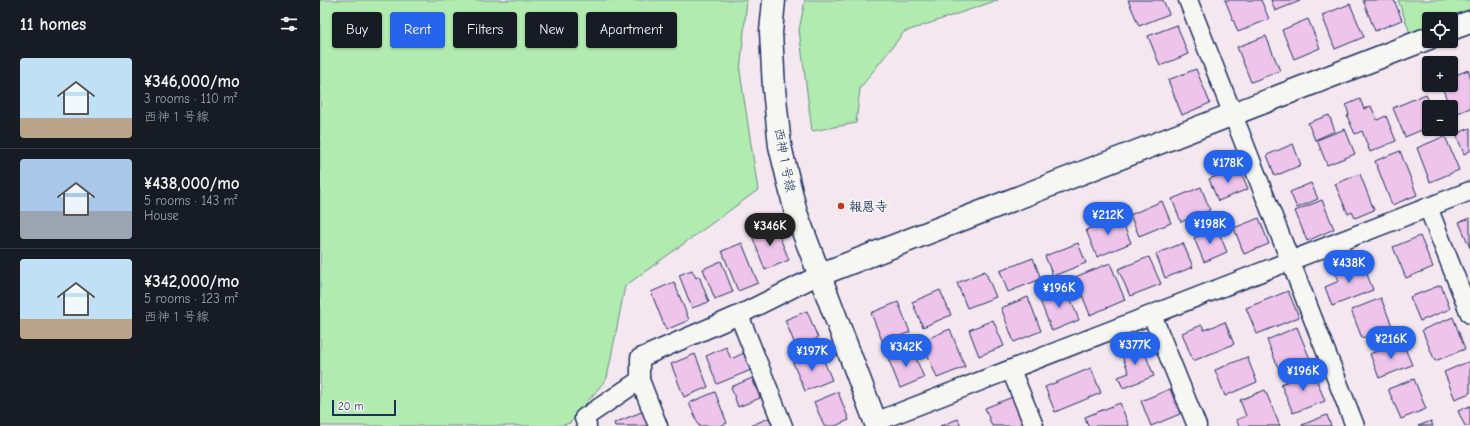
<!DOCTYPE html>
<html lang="en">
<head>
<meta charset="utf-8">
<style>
	:root { --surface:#171b24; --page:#20242c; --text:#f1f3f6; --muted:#9ea1a6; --line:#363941; --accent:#2563eb }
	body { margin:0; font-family:"Comic Neue","Klee One",sans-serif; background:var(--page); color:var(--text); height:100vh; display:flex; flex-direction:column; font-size:15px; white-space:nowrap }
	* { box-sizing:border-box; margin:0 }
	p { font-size:13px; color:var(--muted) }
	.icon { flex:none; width:22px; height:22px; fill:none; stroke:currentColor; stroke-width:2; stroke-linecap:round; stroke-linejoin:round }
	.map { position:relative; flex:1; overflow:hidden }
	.drawer { display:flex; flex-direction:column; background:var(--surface); width:320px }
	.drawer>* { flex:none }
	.top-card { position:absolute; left:12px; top:12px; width:380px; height:36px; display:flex; gap:8px }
	.buttons { position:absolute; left:1102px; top:12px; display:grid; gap:8px }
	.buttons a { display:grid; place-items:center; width:36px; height:36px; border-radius:4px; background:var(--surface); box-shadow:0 1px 3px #0004; font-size:20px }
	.scale { position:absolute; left:12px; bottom:10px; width:64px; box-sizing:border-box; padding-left:4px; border:2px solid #1b2f5e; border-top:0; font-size:11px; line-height:14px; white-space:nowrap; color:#1b2f5e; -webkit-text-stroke:3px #f6f6f2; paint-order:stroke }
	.price { position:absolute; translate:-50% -34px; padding:0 9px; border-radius:14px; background:var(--accent); color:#fff; font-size:13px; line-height:26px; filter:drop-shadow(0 1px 2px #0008) }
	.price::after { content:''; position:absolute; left:50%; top:24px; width:12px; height:9px; margin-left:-6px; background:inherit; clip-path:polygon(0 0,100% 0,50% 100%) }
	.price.active { background:#222; color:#fff }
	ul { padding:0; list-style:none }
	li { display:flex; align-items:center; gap:12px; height:100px; padding:0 20px }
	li+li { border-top:1px solid var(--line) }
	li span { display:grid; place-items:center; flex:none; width:112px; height:80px; border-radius:4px; color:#555 }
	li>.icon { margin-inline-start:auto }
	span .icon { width:48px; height:48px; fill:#fffc; stroke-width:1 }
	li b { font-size:17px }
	h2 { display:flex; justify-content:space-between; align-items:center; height:48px; padding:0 20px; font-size:17px }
	.pill { padding:0 14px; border-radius:4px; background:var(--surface); box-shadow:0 1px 3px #0004; font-size:14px; line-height:36px }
	.pill.active { background:var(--accent); color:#fff }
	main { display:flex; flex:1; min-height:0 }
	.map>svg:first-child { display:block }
</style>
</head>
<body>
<main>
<section class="drawer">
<h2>11 homes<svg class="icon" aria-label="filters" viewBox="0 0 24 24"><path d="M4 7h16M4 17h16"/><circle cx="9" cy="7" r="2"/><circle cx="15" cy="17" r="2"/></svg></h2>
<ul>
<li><span style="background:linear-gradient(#bfe0f5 75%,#b9a48a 0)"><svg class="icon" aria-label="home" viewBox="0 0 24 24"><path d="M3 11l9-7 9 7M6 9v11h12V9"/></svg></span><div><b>¥346,000/mo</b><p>3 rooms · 110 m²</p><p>西神１号線</p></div></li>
<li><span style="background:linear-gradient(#a9c7e8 65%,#9aa5b1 0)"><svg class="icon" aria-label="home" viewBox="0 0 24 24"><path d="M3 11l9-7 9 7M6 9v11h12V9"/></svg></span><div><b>¥438,000/mo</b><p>5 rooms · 143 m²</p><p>House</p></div></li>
<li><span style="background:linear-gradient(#bfe0f5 75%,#b9a48a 0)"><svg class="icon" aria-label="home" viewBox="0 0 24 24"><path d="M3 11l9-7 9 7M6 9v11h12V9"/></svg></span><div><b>¥342,000/mo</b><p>5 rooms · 123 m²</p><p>西神１号線</p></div></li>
</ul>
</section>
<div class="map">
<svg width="1150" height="426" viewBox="0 0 1150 426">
	<rect width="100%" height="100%" fill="#f4e7f0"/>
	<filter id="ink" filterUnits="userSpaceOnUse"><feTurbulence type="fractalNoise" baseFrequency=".025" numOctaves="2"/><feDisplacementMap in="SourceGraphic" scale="8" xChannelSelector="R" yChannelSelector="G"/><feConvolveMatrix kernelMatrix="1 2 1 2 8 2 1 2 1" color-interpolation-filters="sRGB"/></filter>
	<g filter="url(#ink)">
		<g fill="#b1ebaf" stroke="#668d86">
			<polygon points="0,0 427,0 420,72 438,190 305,286 287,378 250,423 239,426 0,426"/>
			<polygon points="485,0 678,0 584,32 540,88 536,123 492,131 479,30"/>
			<polygon points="1078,0 1150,0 1150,22 1131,19 1109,19 1109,38 1094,44"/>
		</g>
		<g fill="#efc4eb" stroke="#1b2f5e">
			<polygon points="808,0 843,0 849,14 819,26"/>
			<polygon points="905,0 941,0 949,19 918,32"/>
			<polygon points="951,0 979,0 980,1 955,11"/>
			<polygon points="1043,0 1074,0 1082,20 1055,31"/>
			<polygon points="1030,4 1044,37 1015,49 1002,15"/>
			<polygon points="988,19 1000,48 974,59 962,30"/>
			<polygon points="857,25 868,54 840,66 828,36"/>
			<polygon points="946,36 960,71 931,82 917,47"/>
			<polygon points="876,69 890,103 862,115 848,80"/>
			<polygon points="1148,70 1150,75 1150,108 1133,115 1121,85 1131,85 1131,77"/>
			<polygon points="1106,94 1111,107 1109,107 1109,127 1085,137 1073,108"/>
			<polygon points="1040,99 1044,109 1051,106 1057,120 1066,116 1076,141 1050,152 1042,131 1035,134 1027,116 1029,115 1026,105"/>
			<polygon points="1009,115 1015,131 995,140 988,123"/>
			<polygon points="1150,128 1150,151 1144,154 1136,134"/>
			<polygon points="1025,129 1035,154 1007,165 997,140"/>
			<polygon points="1125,136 1139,170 1110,182 1097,148"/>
			<polygon points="973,144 981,165 955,176 947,155"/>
			<polygon points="1080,151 1097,195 1072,205 1055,161"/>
			<polygon points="919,167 928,189 898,201 889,179"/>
			<polygon points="1040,174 1054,210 1035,218 1032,212 1028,214 1015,184"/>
			<polygon points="991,183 998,199 977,208 970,192"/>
			<polygon points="881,187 890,210 861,222 852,199"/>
			<polygon points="1002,200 1014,229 987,241 975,211"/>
			<polygon points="842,201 851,223 819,236 810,215"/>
			<polygon points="800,216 811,243 777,257 766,230"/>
			<polygon points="939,218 949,244 924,254 914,228"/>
			<polygon points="1150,218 1150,248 1139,222"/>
			<polygon points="454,223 469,260 445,270 431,233"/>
			<polygon points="897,228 907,252 884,262 874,238"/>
			<polygon points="1100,236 1113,267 1086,278 1073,247"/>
			<polygon points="422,243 438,283 418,291 402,251"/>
			<polygon points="758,243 766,263 733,276 725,256"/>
			<polygon points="863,243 873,267 845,278 836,254"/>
			<polygon points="829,257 841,284 810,296 798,269"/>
			<polygon points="713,258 721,279 688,292 680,271"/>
			<polygon points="401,261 413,292 395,299 383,269"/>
			<polygon points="1042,261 1053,290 1012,306 1005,287 1019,281 1015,272"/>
			<polygon points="790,263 805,300 770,315 755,277"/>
			<polygon points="372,270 376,278 379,276 389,302 372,308 359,275"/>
			<polygon points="665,271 676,297 647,308 637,283"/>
			<polygon points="354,282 369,320 346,330 331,292"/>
			<polygon points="1121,285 1130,309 1100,321 1090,297"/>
			<polygon points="746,287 759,320 732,331 719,298"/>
			<polygon points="620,290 631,315 603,327 592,302"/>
			<polygon points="968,291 979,317 937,334 926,308"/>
			<polygon points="708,297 721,331 694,342 681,308"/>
			<polygon points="1061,298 1072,326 1042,338 1031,310"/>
			<polygon points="578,302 590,332 563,343 551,313"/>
			<polygon points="487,311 498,338 476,347 465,320"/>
			<polygon points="1133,317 1145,349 1115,361 1102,330"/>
			<polygon points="673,320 684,346 659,356 649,330"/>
			<polygon points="905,322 914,344 873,361 862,333 882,325 884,330"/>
			<polygon points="977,327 992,364 962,377 947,340"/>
			<polygon points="630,329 645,367 617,378 602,341"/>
			<polygon points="1082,341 1092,365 1059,378 1050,354"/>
			<polygon points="821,343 834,376 803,388 798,377 809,373 800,351"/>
			<polygon points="406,347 411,359 424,353 431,370 397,384 386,356"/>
			<polygon points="592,348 604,378 580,388 568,358"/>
			<polygon points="500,352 512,380 485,391 473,363"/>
			<polygon points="375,354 388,387 364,397 351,364"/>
			<polygon points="927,357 937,382 905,396 895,370"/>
			<polygon points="1150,361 1150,393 1135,399 1124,372"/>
			<polygon points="771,368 781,393 735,412 725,387"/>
			<polygon points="993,371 1005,401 973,413 961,384"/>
			<polygon points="432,378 440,398 418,407 411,387"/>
			<polygon points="1094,379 1106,409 1081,419 1068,389"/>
			<polygon points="850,389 860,414 831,426 821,401"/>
			<polygon points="945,390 960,426 919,426 916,420 926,416 920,400"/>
			<polygon points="395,392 407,423 400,426 379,426 369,403"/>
			<polygon points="518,392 529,420 515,426 504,426 494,402"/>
			<polygon points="695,396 707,426 672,426 665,408"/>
			<polygon points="800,403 809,426 768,426 765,417"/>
			<polygon points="1150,406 1150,426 1145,426 1138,411"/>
			<polygon points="324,411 330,426 295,426 294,423"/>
			<polygon points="1007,415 1011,426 982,426 982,425"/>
			<polygon points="449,418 453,426 430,426"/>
			<polygon points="638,419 641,426 620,426"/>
			<polygon points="1111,421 1113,426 1098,426"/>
		</g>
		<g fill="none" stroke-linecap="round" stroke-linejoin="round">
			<g stroke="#1b2f5e" stroke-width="21">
				<g id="street">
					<polyline points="868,0 1035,426"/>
					<polyline points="1108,207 1150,314"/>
					<polyline points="419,315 463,426"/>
					<polyline points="832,315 877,426"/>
					<polyline points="691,370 714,426"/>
					<polyline points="320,380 338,426"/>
					<polyline points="555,422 1150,191"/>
					<polyline points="267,426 264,418 320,380 320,358 419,315 499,275"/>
				</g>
			</g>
			<g stroke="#1b2f5e" stroke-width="25">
				<g id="secondary">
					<polyline points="454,0 451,32 454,89 460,146 476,213 557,426"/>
					<polyline points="1131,29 1150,22"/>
					<polyline points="499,275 1109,38"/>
				</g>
			</g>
			<use href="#street" stroke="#f6f6f2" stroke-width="18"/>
			<use href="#secondary" stroke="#f6f6f2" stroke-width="22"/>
		</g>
	</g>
	<circle fill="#c8321e" stroke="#f6f6f2" stroke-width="1.5" cx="521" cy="206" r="4"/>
	<g text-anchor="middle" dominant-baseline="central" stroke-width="3.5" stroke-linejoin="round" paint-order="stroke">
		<g font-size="13" fill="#1b2f5e" stroke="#f6f6f2">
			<text transform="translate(465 160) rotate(79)">西神１号線</text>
		</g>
		<g font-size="13" font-weight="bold" fill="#1b2f5e" stroke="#f6f6f2" text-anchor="start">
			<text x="529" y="206">報恩寺</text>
		</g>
	</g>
</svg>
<div class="buttons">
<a><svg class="icon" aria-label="locate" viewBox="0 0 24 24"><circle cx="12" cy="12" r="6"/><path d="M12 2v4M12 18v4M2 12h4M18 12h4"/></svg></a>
<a>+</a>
<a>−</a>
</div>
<div class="scale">20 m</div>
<b class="price" style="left:908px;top:184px">¥178K</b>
<b class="price" style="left:788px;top:236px">¥212K</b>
<b class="price" style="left:890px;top:245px">¥198K</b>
<b class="price active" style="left:450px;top:247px">¥346K</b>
<b class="price" style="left:1029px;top:284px">¥438K</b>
<b class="price" style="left:739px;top:309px">¥196K</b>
<b class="price" style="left:1071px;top:360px">¥216K</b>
<b class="price" style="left:815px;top:366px">¥377K</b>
<b class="price" style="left:586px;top:368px">¥342K</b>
<b class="price" style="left:492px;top:372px">¥197K</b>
<b class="price" style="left:983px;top:392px">¥196K</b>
<div class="top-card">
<a class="pill">Buy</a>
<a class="pill active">Rent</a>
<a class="pill">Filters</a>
<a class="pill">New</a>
<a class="pill">Apartment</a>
</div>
</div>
</main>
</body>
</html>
